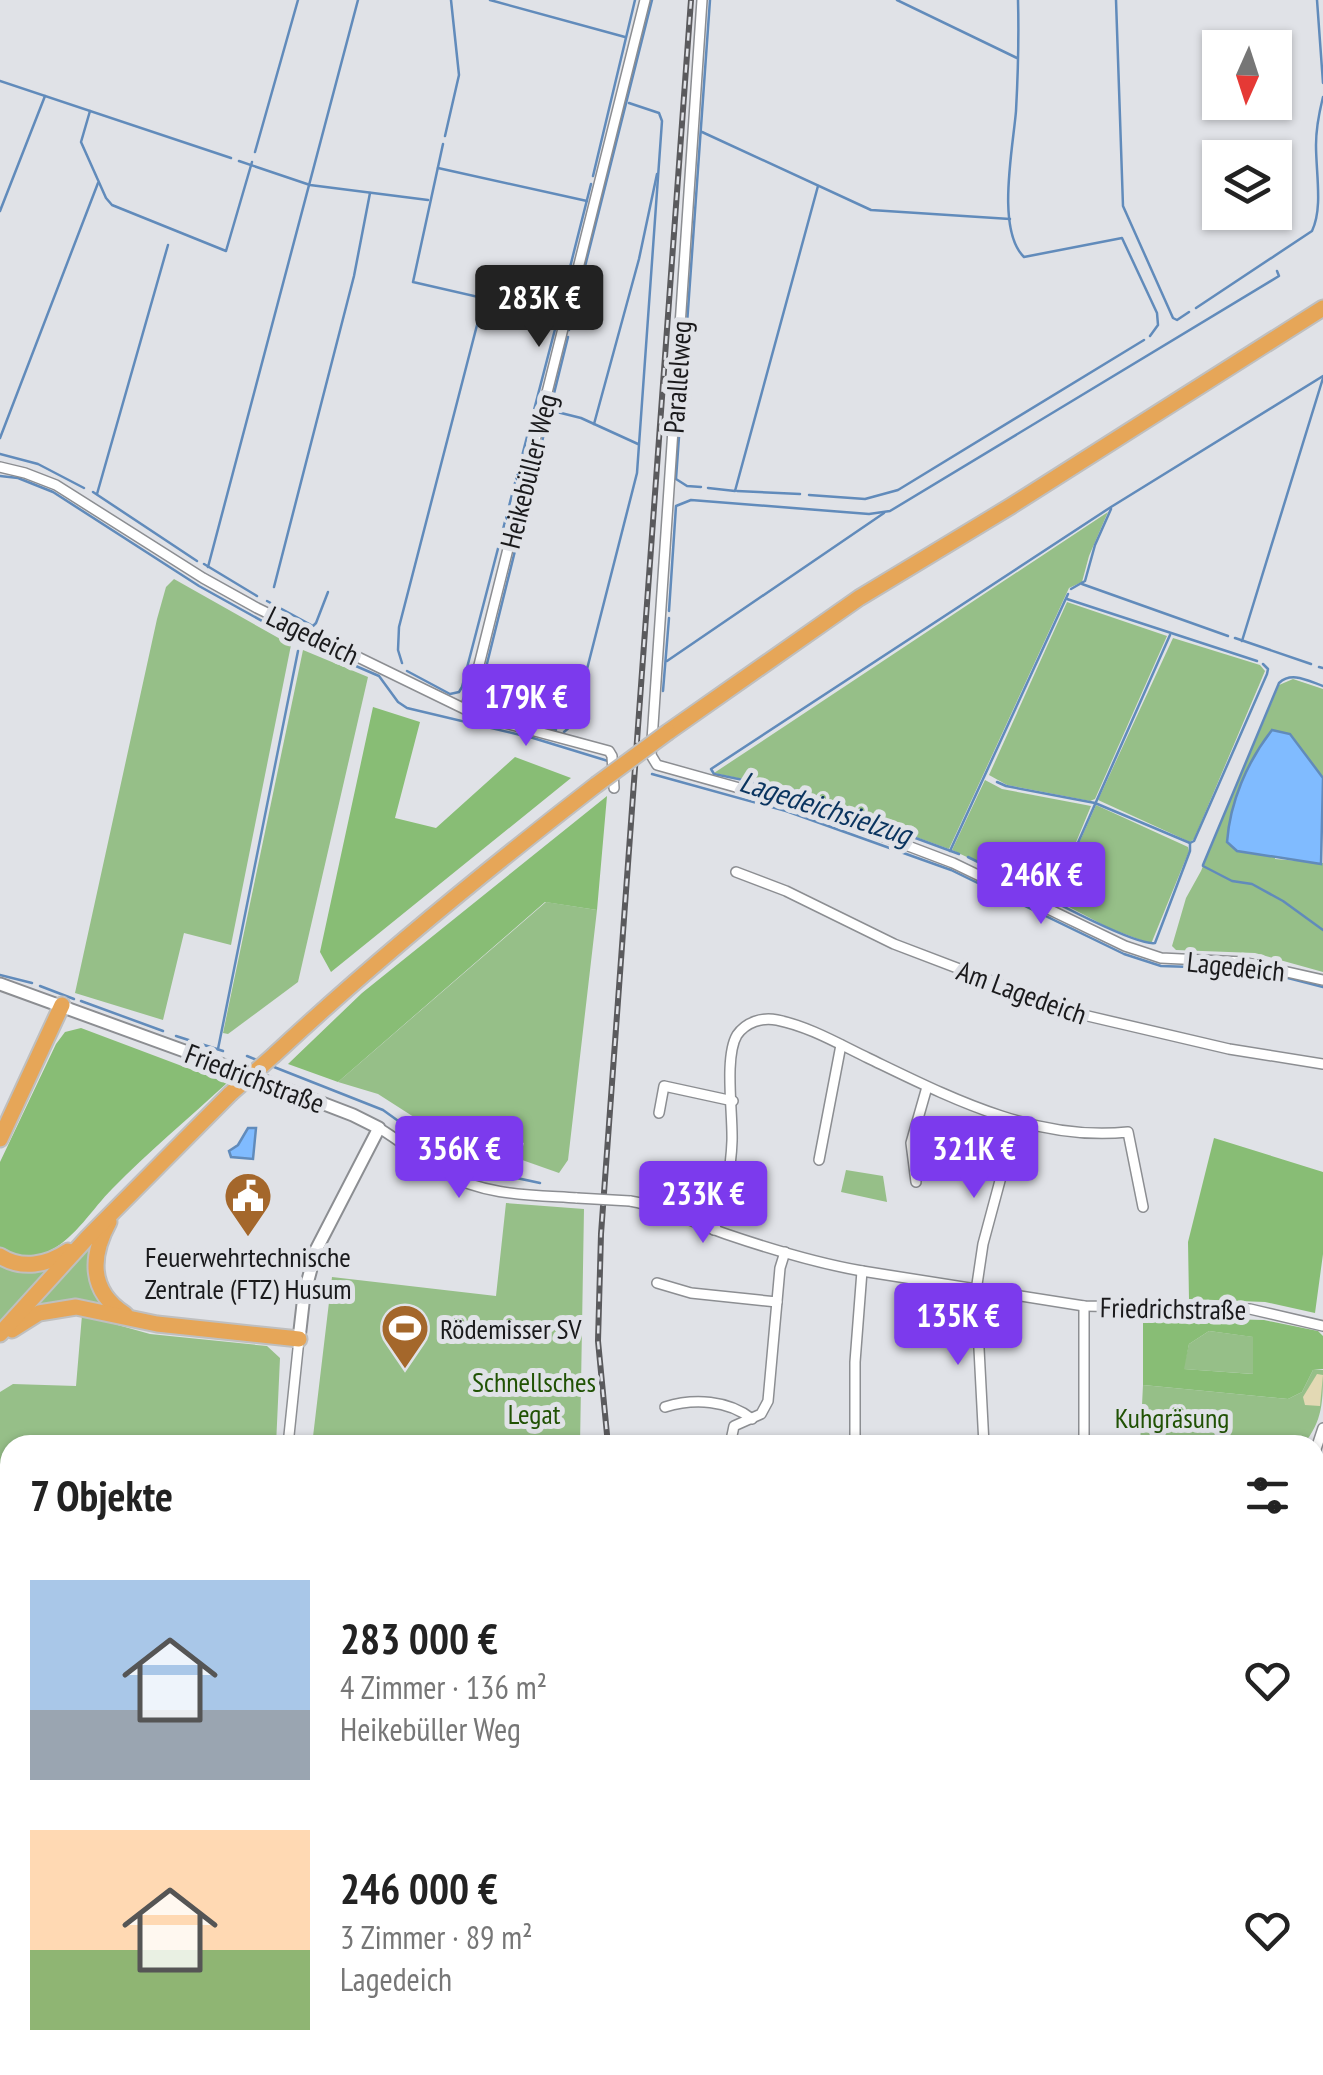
<!DOCTYPE html>
<html lang="de">
<head>
<meta charset="utf-8">
<style>
	:root { --surface:#fff; --page:#f6f6f6; --text:#222; --muted:#767676; --accent:#7c3aed }
	body { margin:0; font-family:"PT Sans Narrow",sans-serif; background:var(--page); color:var(--text); height:100vh; display:flex; flex-direction:column; font-size:38px; white-space:nowrap }
	* { box-sizing:border-box; margin:0 }
	p { font-size:32px; color:var(--muted) }
	.icon { flex:none; width:55px; height:55px; fill:none; stroke:currentColor; stroke-width:2; stroke-linecap:round; stroke-linejoin:round }
	.map { position:relative; flex:1; overflow:hidden }
	.sheet { position:absolute; left:0px; top:1435px; width:1325px; height:640px; display:flex; flex-direction:column; background:var(--surface); border-radius:30px 30px 0 0; box-shadow:0 2px 8px #0004 }
	.sheet>* { flex:none }
	.needle { width:65px; rotate:183deg }
	.tools { position:absolute; left:1202px; top:30px; display:grid; gap:20px }
	.tools a { display:grid; place-items:center; width:90px; height:90px; border-radius:0px; background:var(--surface); box-shadow:0 2px 8px #0004; font-size:50px }
	.price { position:absolute; translate:-50% -85px; padding:0 22px; border-radius:10px; background:var(--accent); color:#fff; font-size:32px; line-height:65px; filter:drop-shadow(0 2px 5px #0008) }
	.price::after { content:''; position:absolute; left:50%; top:60px; width:30px; height:22px; margin-left:-15px; background:inherit; clip-path:polygon(0 0,100% 0,50% 100%) }
	.price.active { background:#222; color:#fff }
	ul { padding:0; list-style:none }
	li { display:flex; align-items:center; gap:30px; height:250px; padding:0 30px }
	li span { display:grid; place-items:center; flex:none; width:280px; height:200px; border-radius:0px; color:#555 }
	li>.icon { margin-inline-start:auto }
	span .icon { width:120px; height:120px; fill:#fffc; stroke-width:1 }
	li b { font-size:42px }
	h2 { display:flex; justify-content:space-between; align-items:center; height:120px; padding:0 30px; font-size:42px }
	.map>svg:first-child { display:block }
</style>
</head>
<body>
<div class="map">
<svg width="1323" height="2075" viewBox="0 0 1323 2075">
	<rect width="100%" height="100%" fill="#e0e2e7"/>
	<polygon fill="#d1d6e1" points="1315,2058 1323,2059 1323,2075 587,2075 569,2065 1315,2065"/>
	<g fill="#96bf88" fill-rule="evenodd">
		<polygon points="1108,512 1089,556 1082,582 1069,588 949,849 880,824 813,794 714,773"/>
		<polygon points="174,579 291,645 231,945 184,933 163,1020 75,993 157,619 166,587"/>
		<polygon points="1067,602 1167,636 1095,799 1090,801 1007,785 989,775"/>
		<polygon points="1173,638 1260,665 1265,671 1194,839 1190,842 1098,800"/>
		<polygon points="303,650 368,677 298,982 228,1034 223,1033"/>
		<polygon points="1293,679 1323,689 1323,778 1290,734 1275,859 1323,863 1323,972 1255,953 1176,950 1172,946 1186,898 1201,871 1279,685"/>
		<polygon points="985,780 1002,789 1091,806 1053,898 952,850"/>
		<polygon points="1096,805 1188,847 1189,851 1151,944 1109,928 1054,899"/>
		<path d="M546,902l51,8 -29,250 -9,13 -128,-45 -53,-34 -40,-12zM486,1130l38,13 -3,10 -38,-12z"/>
		<polygon points="846,1170 883,1176 887,1202 841,1192"/>
		<polygon points="506,1203 584,1209 580,1445 312,1445 332,1277 496,1296"/>
		<polygon points="93,1241 96,1294 106,1309 29,1311"/>
		<polygon points="0,1261 56,1262 0,1324"/>
		<polygon points="82,1315 150,1334 267,1346 280,1358 276,1445 10,1445 10,1560 0,1560 0,1392 13,1384 76,1386"/>
		<polygon points="1209,1331 1254,1337 1254,1374 1183,1369 1189,1344"/>
		<path d="M1313,1370h10c0,31 0,51 -20,75h-163l3,-60 145,14 14,-7z"/>
		<polygon points="0,1571 10,1571 10,1699 0,1695"/>
		<polygon points="0,1726 10,1730 10,1908 0,1907"/>
		<polygon points="163,2065 211,2065 211,2075 160,2075"/>
		<polygon points="221,2065 280,2065 275,2075 239,2075"/>
	</g>
	<g fill="#88bd75" fill-rule="evenodd">
		<polygon points="373,707 420,722 395,818 436,828 515,757 571,778 331,972 320,952"/>
		<polygon points="607,796 597,910 545,902 338,1082 288,1064 362,993"/>
		<path d="M81,1028l146,55c-38,35 -79,69 -115,106 -19,19 -37,49 -61,61 -16,9 -36,9 -51,-2v-86l56,-118 9,-12z"/>
		<polygon points="1214,1138 1323,1172 1323,1254 1315,1313 1265,1302 1189,1299 1188,1242"/>
		<path d="M1143,1317l121,3 54,11 5,5v33l-10,1 -11,22 -14,7 -145,-14zM1209,1331l44,6v37l-69,-5 5,-25z"/>
		<polygon points="10,1947 10,2065 163,2065 160,2075 0,2075 0,1948"/>
		<polygon points="280,2065 379,2065 376,2075 275,2075"/>
	</g>
	<polygon fill="#e3d9b4" points="1317,1374 1323,1375 1320,1406 1305,1405 1303,1397"/>
	<g fill="#80bbff" stroke="#618bbb" stroke-width="2.5">
		<path d="M1272,730l18,4 33,44 -2,86 -84,-13 -10,-9c3,-40 20,-80 45,-112z"/>
		<polygon points="248,1128 256,1128 253,1159 231,1157 229,1151 238,1145"/>
	</g>
	<g fill="none" stroke-linecap="round" stroke-linejoin="round">
		<g stroke="#618bbb" stroke-width="2.5">
			<polyline points="490,0 625,37"/>
			<polyline points="897,0 1017,58"/>
			<path d="M1018,0c1,37 0,74 -2,111 -3,37 -20,119 8,146l98,-19 35,75 1,12 -8,11"/>
			<polyline points="1116,0 1123,206 1173,318 1177,320 1189,312"/>
			<polyline points="1317,0 1323,83"/>
			<polyline points="0,81 231,158"/>
			<polyline points="90,111 81,142 106,198 112,205 226,251 252,162"/>
			<polyline points="702,132 871,210 1010,219"/>
			<polyline points="445,136 459,75 451,0"/>
			<polyline points="443,144 413,282 557,315"/>
			<polyline points="255,152 298,0"/>
			<polyline points="239,161 310,185 428,200"/>
			<polyline points="438,168 587,201"/>
			<polyline points="593,176 635,0"/>
			<polyline points="0,211 45,96"/>
			<polyline points="561,303 591,184"/>
			<path d="M1196,308l116,-77c11,-23 4,-57 4,-86 0,-16 3,-32 7,-48"/>
			<polyline points="569,330 652,0"/>
			<polyline points="553,411 581,418 638,444"/>
			<polyline points="594,424 639,259 657,174"/>
			<polyline points="0,438 98,183"/>
			<polyline points="0,454 38,464 84,488"/>
			<polyline points="0,476 18,478 53,492 199,586 300,642 379,676 398,702 407,708 533,738 608,761"/>
			<polyline points="701,487 687,486 676,479 710,0"/>
			<polyline points="708,488 735,491 818,186"/>
			<polyline points="737,491 800,494"/>
			<polyline points="93,492 197,561"/>
			<polyline points="97,494 168,245"/>
			<polyline points="809,495 865,499 898,490 1144,340"/>
			<polyline points="204,564 257,596"/>
			<polyline points="208,567 358,0"/>
			<polyline points="1082,584 1228,636"/>
			<polyline points="274,587 354,276 370,193"/>
			<polyline points="1071,589 1085,581 1095,545 1111,509"/>
			<polyline points="1067,599 1257,661"/>
			<polyline points="267,601 313,626 316,623 328,592"/>
			<polyline points="669,611 676,506 691,500 869,514 890,511 1279,276 1277,271"/>
			<polyline points="1235,638 1311,664"/>
			<polyline points="1242,641 1323,378"/>
			<polyline points="667,661 884,513"/>
			<polyline points="402,663 398,650 399,627 484,298"/>
			<polyline points="1319,667 1323,668"/>
			<polyline points="407,671 450,694 459,692 462,687 560,310"/>
			<polyline points="663,691 669,618"/>
			<polyline points="556,730 489,714 477,704 568,337"/>
			<polyline points="564,732 573,724 637,473 662,121 659,113 629,103"/>
			<polyline points="652,774 786,811 951,870 1124,954 1161,966 1253,969 1323,987"/>
			<polyline points="997,782 1006,786 1095,803 1190,843"/>
			<polyline points="797,791 714,774 711,769 1111,507 1323,376"/>
			<polyline points="804,793 872,822 959,854"/>
			<polyline points="950,851 1068,594"/>
			<path d="M968,857c32,15 163,90 187,86l35,-92v-8l4,-2 73,-167 1,-5 -5,-5"/>
			<polyline points="1069,863 1170,635"/>
			<path d="M1203,865l76,-182c13,-12 29,-2 44,3"/>
			<polyline points="1203,866 1232,881 1252,884 1283,901 1323,930"/>
			<polyline points="1054,898 1066,869"/>
			<polyline points="0,975 32,983"/>
			<polyline points="40,986 74,999"/>
			<polyline points="81,1001 163,1031"/>
			<polyline points="176,1036 223,1051"/>
			<polyline points="218,1049 298,651"/>
			<polyline points="247,1056 257,1060"/>
			<polyline points="274,1067 383,1110 436,1148 475,1169 540,1183"/>
		</g>
		<g stroke="#8c8e92" stroke-width="12">
			<g id="minor">
				<polyline points="702,0 651,755 657,765 800,805 953,863 1125,946 1161,958 1243,962 1323,980"/>
				<polyline points="0,467 25,473 56,485 203,578 257,608 479,716 609,751 612,756 614,788"/>
				<polyline points="465,709 478,669 645,0"/>
				<polyline points="736,872 786,891 894,944 1075,1013 1229,1049 1323,1064"/>
				<polyline points="659,1113 664,1086 733,1101"/>
				<path d="M379,1128c23,14 43,31 66,45 40,23 88,22 132,25"/>
				<polyline points="819,1160 841,1045"/>
				<polyline points="916,1182 911,1143 927,1087"/>
				<path d="M630,1201c34,6 64,22 96,33 44,15 90,29 136,37l222,35 166,3 73,17"/>
				<path d="M714,1230c10,-29 17,-59 18,-89 1,-27 -8,-84 5,-106 9,-13 25,-18 40,-15 31,6 62,24 91,38 81,39 167,84 260,74l15,75"/>
				<polyline points="657,1283 691,1293 777,1302"/>
				<path d="M665,1407c29,-9 63,-7 87,12"/>
				<polyline points="288,1445 299,1339"/>
				<polyline points="730,1445 734,1426 761,1414 768,1401 780,1268 785,1252"/>
				<polyline points="855,1445 855,1362 862,1271"/>
				<polyline points="984,1445 976,1291 983,1244 1016,1121"/>
				<polyline points="1084,1445 1084,1306"/>
				<polyline points="1315,1452 1323,1428"/>
				<polyline points="1315,1491 1323,1495"/>
				<polyline points="1315,1769 1323,1751"/>
				<polyline points="1315,1840 1323,1842"/>
				<polyline points="0,1947 10,1946"/>
				<polyline points="1323,2013 1323,2032"/>
				<polyline points="562,2065 570,2075"/>
			</g>
		</g>
		<g stroke="#8c8e92" stroke-width="15">
			<polyline id="tertiary" points="0,984 223,1065 353,1115 379,1128 316,1250 304,1295 299,1339"/>
		</g>
		<g stroke="#bfbfbf" stroke-width="19">
			<g id="trunk">
				<polyline points="668,732 859,598 1011,506 1323,308"/>
				<path d="M274,1055c103,-96 211,-184 322,-270"/>
				<polyline points="0,1139 62,1005"/>
				<path d="M109,1222c-19,35 -20,69 16,92"/>
				<path d="M0,1256c22,14 47,9 68,-5"/>
				<polyline points="12,1330 39,1313 76,1307 157,1324 299,1339"/>
				<polyline points="0,1334 88,1237 230,1094"/>
			</g>
		</g>
		<use href="#minor" stroke="#fff" stroke-width="9"/>
		<use href="#tertiary" stroke="#fff" stroke-width="11"/>
		<use href="#trunk" stroke="#e6a658" stroke-width="15"/>
		<g stroke="#5a5a5d" stroke-width="6">
			<g id="rail">
				<polyline points="608,1445 598,1341 601,1234 691,0"/>
				<polyline points="1178,2065 1213,2075"/>
				<polyline points="1236,2065 1281,2075"/>
			</g>
		</g>
		<use href="#rail" stroke="#e0e2e7" stroke-width="2.5" stroke-dasharray="8" stroke-linecap="butt"/>
		<g stroke="#8c8e92" stroke-width="12" stroke-linecap="butt">
			<polyline id="minor-bridge" points="577,1198 630,1201"/>
		</g>
		<g stroke="#bfbfbf" stroke-width="19" stroke-linecap="butt">
			<g id="trunk-bridge">
				<polyline points="596,785 668,732"/>
				<polyline points="230,1094 274,1055"/>
			</g>
		</g>
		<use href="#minor-bridge" stroke="#fff" stroke-width="9"/>
		<use href="#trunk-bridge" stroke="#e6a658" stroke-width="15"/>
	</g>
	<defs>
		<g id="civic-pin" transform="scale(2.5)"><path d="M0 17L-7.5 6A9.5 9.5 0 1 1 7.5 6Z" fill="#a4672b" stroke="#e0e2e7"/><path d="M-.6-6.5H3V-4.5H.6V-3L4-1V1h2V6H-6V1h2V-1L-.6-3ZM-1.2 2.5V6h2.4V2.5Z" fill="#fff"/></g>
		<g id="stadium-pin" transform="scale(2.5)"><path d="M0 17L-7.5 6A9.5 9.5 0 1 1 7.5 6Z" fill="#a4672b" stroke="#e0e2e7"/><path d="M0-5a6.5 5 0 1 0 0 10a6.5 5 0 1 0 0-10ZM-3.5-1.8h7v3.6h-7Z" fill="#fff"/></g>
	</defs>
	<g fill-rule="evenodd">
		<use href="#civic-pin" x="248" y="1196"/>
		<use href="#stadium-pin" x="405" y="1328"/>
	</g>
	<g text-anchor="middle" dominant-baseline="central" stroke-width="10" stroke-linejoin="round" paint-order="stroke">
		<g font-size="28" fill="#1a1a1c" stroke="#e0e2e7">
			<text transform="translate(677 377) rotate(-86)">Parallelweg</text>
			<text transform="translate(528 471) rotate(-76)">Heikebüller Weg</text>
			<text transform="translate(313 635) rotate(26)">Lagedeich</text>
			<text transform="translate(1236 966) rotate(6)">Lagedeich</text>
			<text transform="translate(1022 992) rotate(20)">Am Lagedeich</text>
			<text transform="translate(255 1078) rotate(21)">Friedrichstraße</text>
			<text transform="translate(1173 1308) rotate(1)">Friedrichstraße</text>
		</g>
		<g font-size="28" fill="#1a1a1c" stroke="#e0e2e7">
			<text x="248" y="1256">Feuerwehrtechnische<tspan x="248" dy="32">Zentrale (FTZ) Husum</tspan></text>
			<text x="440" y="1328" text-anchor="start">Rödemisser SV</text>
		</g>
		<g font-size="28" fill="#205204" stroke="#e0e2e7">
			<text x="534" y="1381">Schnellsches<tspan x="534" dy="32">Legat</tspan></text>
			<text x="1172" y="1417">Kuhgräsung</text>
		</g>
		<g font-size="30" font-style="italic" fill="#0a345f" stroke="#e0e2e7">
			<text transform="translate(826 807) rotate(18)">Lagedeichsielzug</text>
		</g>
	</g>
</svg>
<div class="tools">
<a><svg class="needle" viewBox="-14 -14 28 28"><path d="M0-13l5 13h-10z" fill="#e53935"/><path d="M0 13l5-13h-10z" fill="#767676"/></svg></a>
<a><svg class="icon" aria-label="layers" viewBox="0 0 24 24"><path d="M12 4l9 5-9 5-9-5zM3 14l9 5 9-5"/></svg></a>
</div>
<b class="price active" style="left:539px;top:350px">283K €</b>
<b class="price" style="left:526px;top:749px">179K €</b>
<b class="price" style="left:1041px;top:927px">246K €</b>
<b class="price" style="left:459px;top:1201px">356K €</b>
<b class="price" style="left:974px;top:1201px">321K €</b>
<b class="price" style="left:703px;top:1246px">233K €</b>
<b class="price" style="left:958px;top:1368px">135K €</b>
<section class="sheet">
<h2>7 Objekte<svg class="icon" aria-label="filters" viewBox="0 0 24 24"><path d="M4 7h16M4 17h16"/><circle cx="9" cy="7" r="2"/><circle cx="15" cy="17" r="2"/></svg></h2>
<ul>
<li><span style="background:linear-gradient(#a9c7e8 65%,#9aa5b1 0)"><svg class="icon" aria-label="home" viewBox="0 0 24 24"><path d="M3 11l9-7 9 7M6 9v11h12V9"/></svg></span><div><b>283 000 €</b><p>4 Zimmer · 136 m²</p><p>Heikebüller Weg</p></div><svg class="icon" aria-label="heart" viewBox="0 0 24 24"><path d="M12 20l-8-8c-3-5 5-10 8-4 3-6 11-1 8 4z"/></svg></li>
<li><span style="background:linear-gradient(#ffd9b3 60%,#8fb573 0)"><svg class="icon" aria-label="home" viewBox="0 0 24 24"><path d="M3 11l9-7 9 7M6 9v11h12V9"/></svg></span><div><b>246 000 €</b><p>3 Zimmer · 89 m²</p><p>Lagedeich</p></div><svg class="icon" aria-label="heart" viewBox="0 0 24 24"><path d="M12 20l-8-8c-3-5 5-10 8-4 3-6 11-1 8 4z"/></svg></li>
</ul>
</section>
</div>
</body>
</html>
